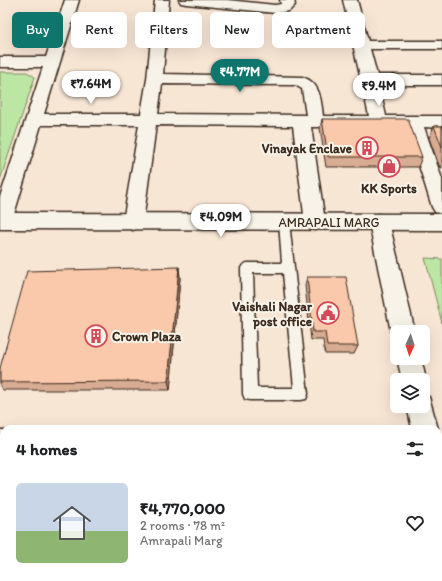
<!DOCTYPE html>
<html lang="en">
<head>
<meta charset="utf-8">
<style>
	:root { --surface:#fff; --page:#f6f6f6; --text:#202124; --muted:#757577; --accent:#0f766e }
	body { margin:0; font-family:Itim,sans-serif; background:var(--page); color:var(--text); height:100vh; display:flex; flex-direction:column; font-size:15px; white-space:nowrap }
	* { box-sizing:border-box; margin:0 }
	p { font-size:13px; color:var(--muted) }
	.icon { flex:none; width:22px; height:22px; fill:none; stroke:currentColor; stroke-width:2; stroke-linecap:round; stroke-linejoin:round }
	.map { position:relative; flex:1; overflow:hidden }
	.details { position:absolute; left:0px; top:425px; width:442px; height:156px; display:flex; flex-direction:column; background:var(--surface); border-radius:12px 12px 0 0; box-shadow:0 4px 16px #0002 }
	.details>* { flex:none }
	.top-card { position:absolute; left:12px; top:12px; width:418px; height:36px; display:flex; gap:8px }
	.needle { width:26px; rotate:183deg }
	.buttons { position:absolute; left:390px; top:325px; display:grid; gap:8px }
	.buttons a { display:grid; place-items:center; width:40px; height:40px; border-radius:6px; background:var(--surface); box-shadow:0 4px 16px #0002; font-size:20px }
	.price { position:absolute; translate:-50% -34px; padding:0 9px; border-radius:14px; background:#fff; color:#222; font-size:13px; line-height:26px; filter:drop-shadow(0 1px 2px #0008) }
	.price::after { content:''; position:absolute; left:50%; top:24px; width:12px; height:9px; margin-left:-6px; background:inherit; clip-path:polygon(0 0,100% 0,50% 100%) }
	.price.selected { background:var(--accent); color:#fff }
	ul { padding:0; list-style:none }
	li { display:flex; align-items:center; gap:12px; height:100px; padding:0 16px }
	li span { display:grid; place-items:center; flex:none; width:112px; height:80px; border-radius:6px; color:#555 }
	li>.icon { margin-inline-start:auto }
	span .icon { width:48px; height:48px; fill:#fffc; stroke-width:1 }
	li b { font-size:17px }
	h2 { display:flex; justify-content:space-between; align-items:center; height:48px; padding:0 16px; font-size:17px }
	.tag { padding:0 14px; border-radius:6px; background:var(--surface); box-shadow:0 4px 16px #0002; font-size:14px; line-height:36px }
	.tag.selected { background:var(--accent); color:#fff }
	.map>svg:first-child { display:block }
</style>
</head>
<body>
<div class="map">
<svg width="442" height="581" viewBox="0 0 442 581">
	<rect width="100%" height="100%" fill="#f8e6d5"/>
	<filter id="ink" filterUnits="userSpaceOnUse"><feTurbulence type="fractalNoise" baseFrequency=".025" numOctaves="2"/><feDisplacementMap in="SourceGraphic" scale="8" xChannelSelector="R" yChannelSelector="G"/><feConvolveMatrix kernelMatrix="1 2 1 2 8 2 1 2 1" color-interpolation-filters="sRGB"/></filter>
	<g filter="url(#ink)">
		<g fill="#bce6a3" stroke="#7c8860">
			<polygon points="0,72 27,72 35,77 0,180"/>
			<polygon points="425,258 442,259 442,323"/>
		</g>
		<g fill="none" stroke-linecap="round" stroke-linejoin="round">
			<g stroke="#3b2a1e" stroke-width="3">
				<path id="service" d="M284,218l5,4 19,172 -2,5 -5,1h-51l-5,-1 -2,-5 -2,-126 2,-3 4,-2h35l-3,-41zM253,273h30l11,115h-37z"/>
			</g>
			<g stroke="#3b2a1e" stroke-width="3">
				<g id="minor">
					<path d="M65,0h14l-35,114h97l6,-35 8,-79h14l-6,74 139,3c18,5 19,22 21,39h46l-26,-116h14l11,41h74v8h-72l7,26h65v10h-63l7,31h56v12l-18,-1 18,52v35l-7,-2 -3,-5 -25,-80h-96l14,95 -3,5 -7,3 -7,-3 -3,-5 -12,-96 -137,-1 -13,97 -3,5 -7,3 -7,-3 -3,-5 16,-97h-98l-29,96 -3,5 -9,2v-31l43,-130h-43v-10h46zM162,84l133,1 7,4 4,26 -148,-1z"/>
					<polygon points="179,0 227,0 275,5 281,4 280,0 294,0 295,5 289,11 275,13 186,4 181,3"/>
					<polygon points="379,214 386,217 389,222 415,332 397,332 397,340 391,332 369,222 372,217"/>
					<polygon points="397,358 421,358 426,380 423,387 423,380 402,380"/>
					<polygon points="423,395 429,397 438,429 412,429 407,406 423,406"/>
					<rect x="0" y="430" width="4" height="26"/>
					<polygon points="438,471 442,473 442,516 438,514"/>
					<polygon points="55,577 85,577 84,581 54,581"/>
					<rect x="234" y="577" width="30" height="4"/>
				</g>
			</g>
			<g stroke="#3b2a1e" stroke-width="3">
				<polygon id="tertiary" points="0,213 442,214 442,230 0,229"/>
			</g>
			<use href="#service" fill="#f7f3e8" fill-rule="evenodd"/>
			<use href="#minor" fill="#f7f3e8" fill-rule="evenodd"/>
			<use href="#tertiary" fill="#f7f3e8" fill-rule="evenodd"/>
		</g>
		<g fill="#d7ac92" stroke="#3b2a1e">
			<polygon points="322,119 422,157 418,167 326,167 320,128"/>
			<polygon points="434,126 442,126 442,168 440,168 429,138"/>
			<polygon points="179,267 180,278 170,390 3,390 0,386 0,368"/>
			<polygon points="307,277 358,346 354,354 325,354 323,340 311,340 305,285"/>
		</g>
		<polygon fill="#af8c77" stroke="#3b2a1e" points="179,267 180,278 170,390 168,381"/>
		<g fill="#fac8aa" stroke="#3b2a1e">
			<polygon points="322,119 408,119 422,157 328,157"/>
			<polygon points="434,126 442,126 442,147"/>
			<polygon points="179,267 168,381 0,382 0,368 27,271"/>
			<polygon points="307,277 346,277 358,346 327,346 325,332 313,332"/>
		</g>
	</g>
	<defs>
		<g id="building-ring" transform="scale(1.15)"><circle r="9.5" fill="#f7f3e8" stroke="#d1495b" stroke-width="1.5"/><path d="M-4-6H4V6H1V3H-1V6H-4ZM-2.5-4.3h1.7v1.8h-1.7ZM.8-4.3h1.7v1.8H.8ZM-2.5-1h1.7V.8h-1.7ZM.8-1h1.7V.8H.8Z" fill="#d1495b"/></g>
		<g id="shop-ring" transform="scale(1.15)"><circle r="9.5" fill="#f7f3e8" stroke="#d1495b" stroke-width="1.5"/><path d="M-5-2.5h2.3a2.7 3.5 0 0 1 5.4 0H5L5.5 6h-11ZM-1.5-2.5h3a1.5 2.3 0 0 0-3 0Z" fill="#d1495b"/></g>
		<g id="civic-ring" transform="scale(1.15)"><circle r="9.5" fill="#f7f3e8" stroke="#d1495b" stroke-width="1.5"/><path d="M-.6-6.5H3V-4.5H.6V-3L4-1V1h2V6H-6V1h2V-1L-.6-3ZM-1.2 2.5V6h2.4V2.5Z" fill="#d1495b"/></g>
	</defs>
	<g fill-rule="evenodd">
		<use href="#building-ring" x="367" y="148"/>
		<use href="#shop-ring" x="389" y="166"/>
		<use href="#civic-ring" x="328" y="313"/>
		<use href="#building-ring" x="96" y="336"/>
	</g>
	<g text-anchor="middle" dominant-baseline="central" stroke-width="4" stroke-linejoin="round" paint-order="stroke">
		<g font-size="13" font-weight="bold" fill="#3b2a1e" stroke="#f7f3e8" text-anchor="end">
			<text x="352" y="148">Vinayak Enclave</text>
			<text x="389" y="188" text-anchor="middle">KK Sports</text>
			<text x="312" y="306">Vaishali Nagar<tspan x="312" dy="15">post office</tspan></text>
			<text x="112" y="336" text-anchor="start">Crown Plaza</text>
		</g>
		<g font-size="13" fill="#3b2a1e" stroke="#f7f3e8">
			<text x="329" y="222">AMRAPALI MARG</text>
		</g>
	</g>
</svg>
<div class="buttons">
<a><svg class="needle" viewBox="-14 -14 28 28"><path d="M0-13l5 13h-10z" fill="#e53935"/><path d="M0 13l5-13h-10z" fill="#757577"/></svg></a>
<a><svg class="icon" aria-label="layers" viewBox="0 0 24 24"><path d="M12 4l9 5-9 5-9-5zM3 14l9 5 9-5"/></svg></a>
</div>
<b class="price selected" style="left:240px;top:93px">₹4.77M</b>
<b class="price" style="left:91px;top:105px">₹7.64M</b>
<b class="price" style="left:379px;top:107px">₹9.4M</b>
<b class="price" style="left:221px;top:238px">₹4.09M</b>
<div class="top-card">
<a class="tag selected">Buy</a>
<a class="tag">Rent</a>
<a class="tag">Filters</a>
<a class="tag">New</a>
<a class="tag">Apartment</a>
</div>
<section class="details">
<h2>4 homes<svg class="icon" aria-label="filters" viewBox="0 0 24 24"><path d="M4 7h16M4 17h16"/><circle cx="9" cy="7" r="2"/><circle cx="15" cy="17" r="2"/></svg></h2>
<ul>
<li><span style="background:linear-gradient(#c9d6e8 60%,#8fb573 0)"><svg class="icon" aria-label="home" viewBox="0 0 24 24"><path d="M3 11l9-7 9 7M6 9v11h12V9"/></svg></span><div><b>₹4,770,000</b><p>2 rooms · 78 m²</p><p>Amrapali Marg</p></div><svg class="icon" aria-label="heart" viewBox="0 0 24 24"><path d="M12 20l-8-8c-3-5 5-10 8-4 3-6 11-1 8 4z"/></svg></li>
</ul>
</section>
</div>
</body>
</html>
